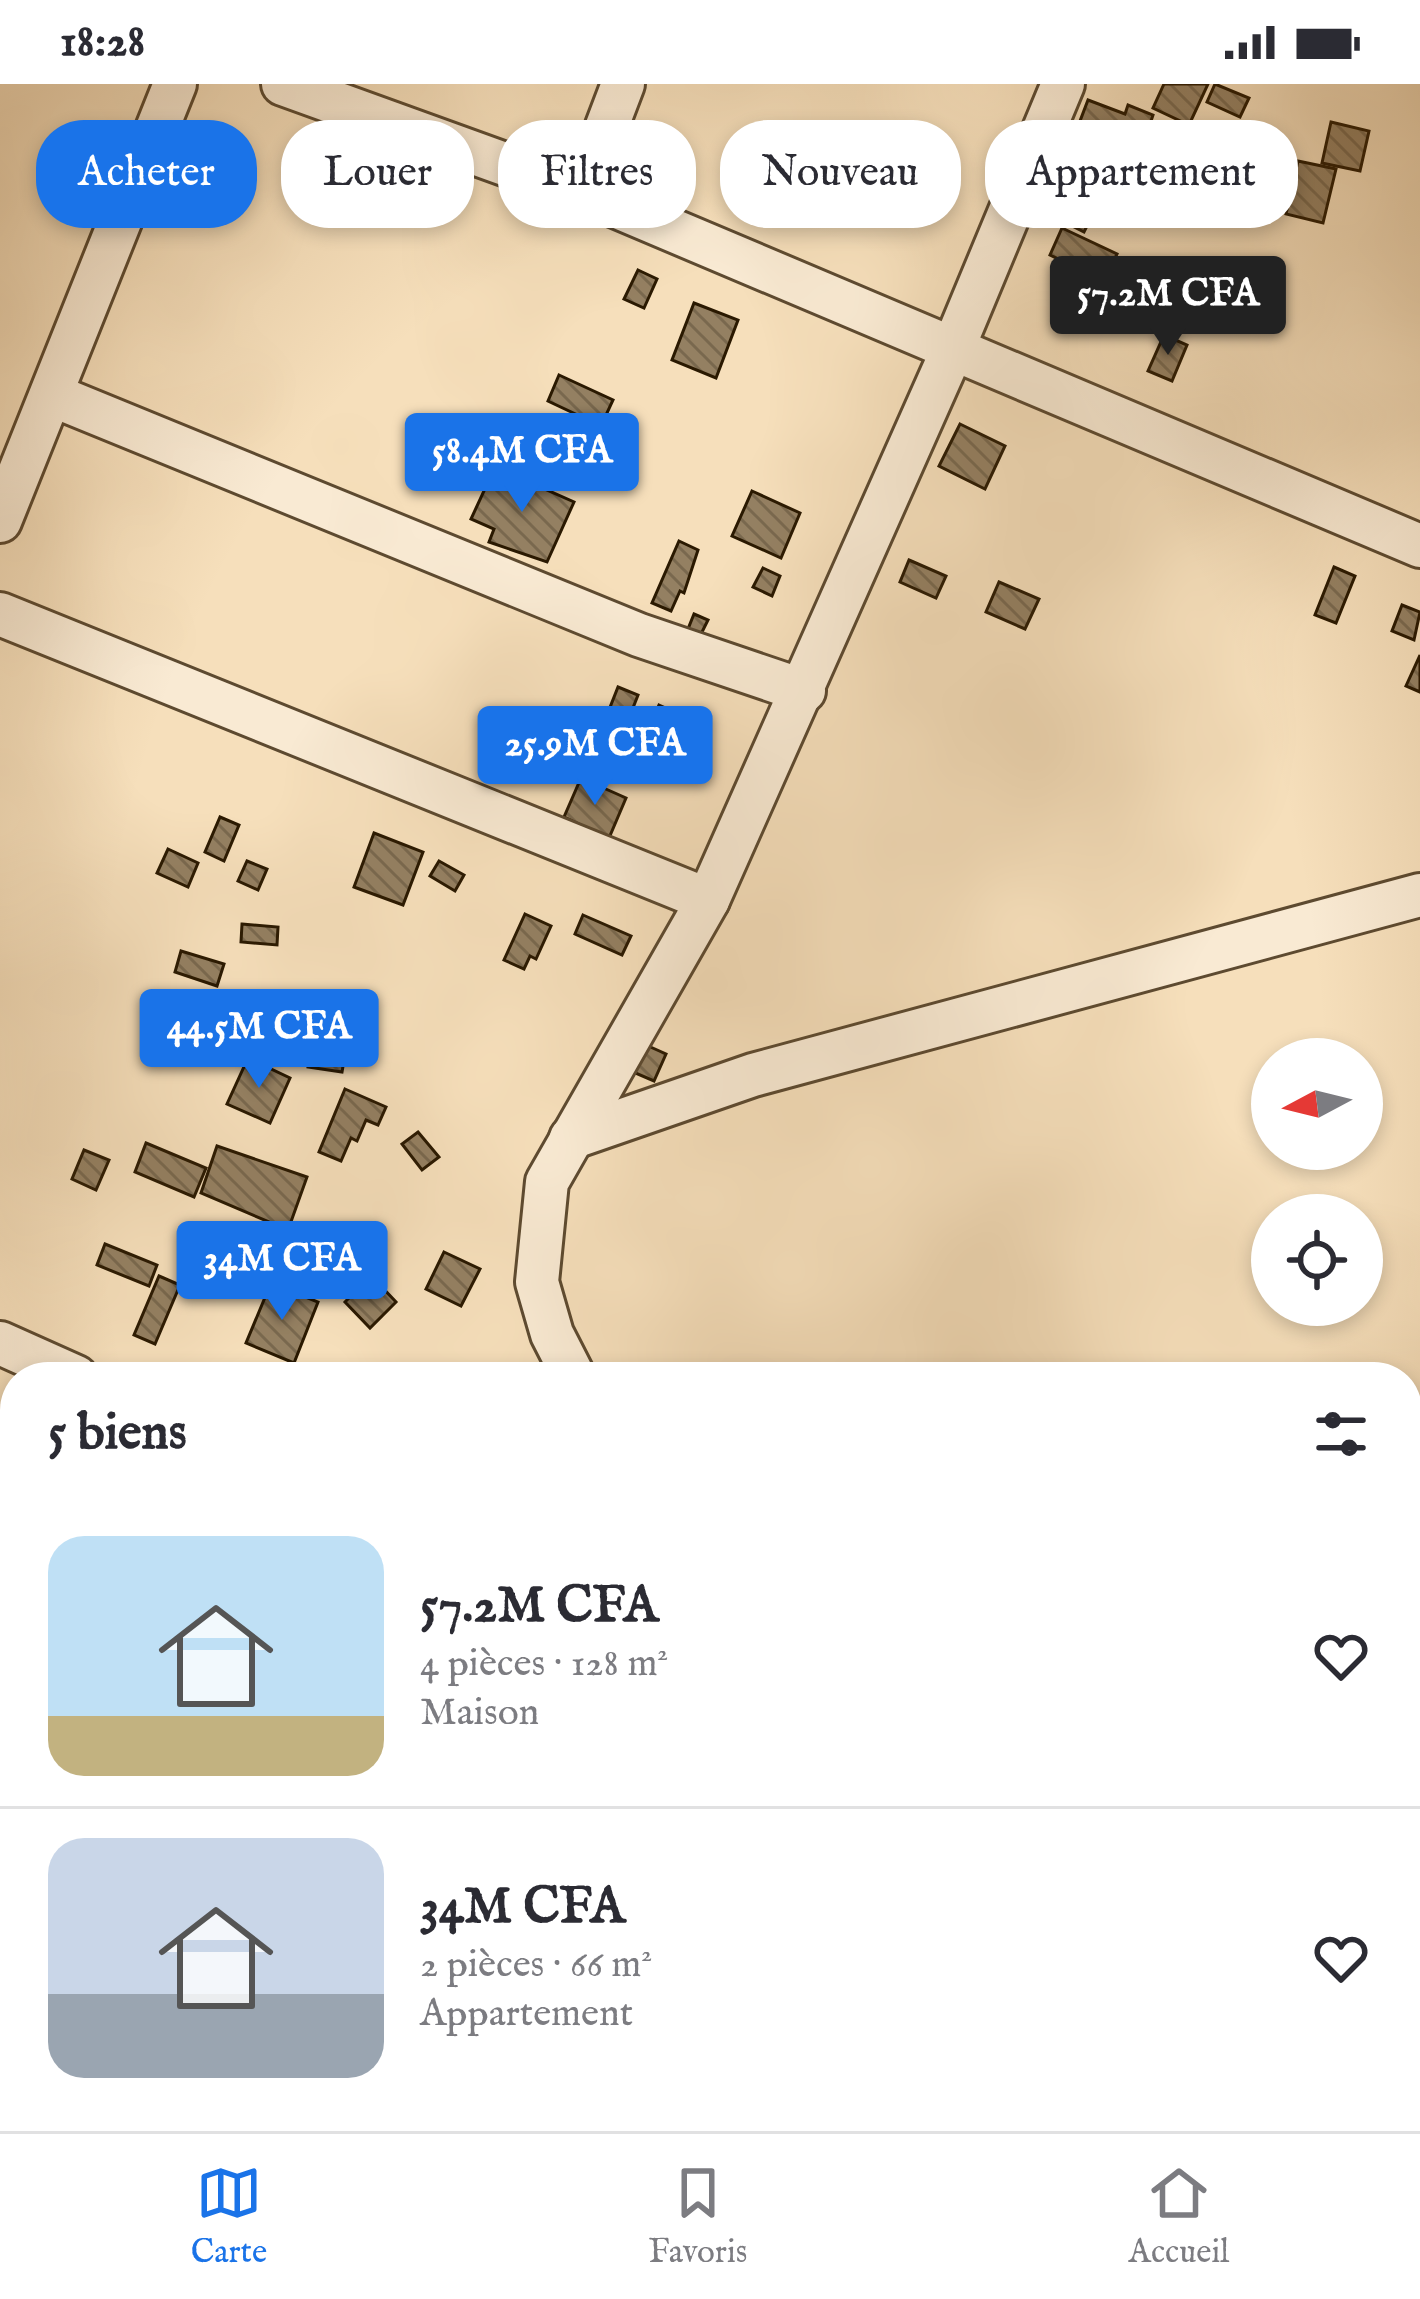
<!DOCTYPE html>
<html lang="fr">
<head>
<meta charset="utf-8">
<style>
	:root { --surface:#fff; --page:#f2f2f3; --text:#2b2b33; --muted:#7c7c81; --line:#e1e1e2; --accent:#1a73e8 }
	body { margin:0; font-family:"IM FELL English",serif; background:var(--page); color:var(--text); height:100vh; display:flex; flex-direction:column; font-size:45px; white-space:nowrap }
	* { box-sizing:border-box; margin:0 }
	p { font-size:39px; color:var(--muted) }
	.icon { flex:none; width:66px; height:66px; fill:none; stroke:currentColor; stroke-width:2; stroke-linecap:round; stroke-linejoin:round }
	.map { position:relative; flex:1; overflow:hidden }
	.panel { position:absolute; left:0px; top:1278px; width:1422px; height:771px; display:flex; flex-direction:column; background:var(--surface); border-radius:48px 48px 0 0; box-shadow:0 6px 18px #0003 }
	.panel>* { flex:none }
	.top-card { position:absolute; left:36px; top:36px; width:1350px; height:108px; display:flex; gap:24px }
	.needle { width:78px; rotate:263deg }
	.fabs { position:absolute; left:1251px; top:954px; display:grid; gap:24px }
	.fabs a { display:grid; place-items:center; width:132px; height:132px; border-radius:50%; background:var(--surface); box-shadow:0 6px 18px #0003; font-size:60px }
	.price { position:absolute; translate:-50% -102px; padding:0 27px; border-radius:12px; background:var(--accent); color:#fff; font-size:39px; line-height:78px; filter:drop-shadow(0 3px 6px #0008) }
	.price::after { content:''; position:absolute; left:50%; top:72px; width:36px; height:27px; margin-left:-18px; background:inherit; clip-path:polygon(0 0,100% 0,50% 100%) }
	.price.on { background:#222; color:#fff }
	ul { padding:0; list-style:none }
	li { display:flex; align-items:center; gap:36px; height:300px; padding:0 48px }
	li+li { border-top:3px solid var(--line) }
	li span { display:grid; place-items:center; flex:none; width:336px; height:240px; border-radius:36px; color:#555 }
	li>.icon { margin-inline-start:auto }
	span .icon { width:144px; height:144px; fill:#fffc; stroke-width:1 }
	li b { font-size:51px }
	h2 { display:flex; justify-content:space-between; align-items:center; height:144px; padding:0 48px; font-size:51px }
	.pill { padding:0 42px; border-radius:48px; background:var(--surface); box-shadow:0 6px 18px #0003; font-size:42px; line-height:108px }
	.pill.on { background:var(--accent); color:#fff }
	.status { display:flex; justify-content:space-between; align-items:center; height:84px; padding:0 60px; background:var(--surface); direction:ltr }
	.status svg { height:33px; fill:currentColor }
	.dock { display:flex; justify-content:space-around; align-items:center; height:168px; border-top:3px solid var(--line); background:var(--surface); font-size:33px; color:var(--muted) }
	.dock a { display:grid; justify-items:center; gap:6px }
	.dock .on { color:var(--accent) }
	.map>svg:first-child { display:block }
</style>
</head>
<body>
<div class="status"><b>18:28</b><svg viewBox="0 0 49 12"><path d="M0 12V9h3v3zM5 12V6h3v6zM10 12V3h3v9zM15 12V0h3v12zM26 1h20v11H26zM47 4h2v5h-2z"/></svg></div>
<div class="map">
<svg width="1420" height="2047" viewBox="0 0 1420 2047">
	<defs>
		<pattern id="building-back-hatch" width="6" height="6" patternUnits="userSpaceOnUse" patternTransform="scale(3)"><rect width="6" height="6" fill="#948062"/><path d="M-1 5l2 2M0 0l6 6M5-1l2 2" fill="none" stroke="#79684e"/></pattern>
	</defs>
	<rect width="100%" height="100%" fill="#f6dfbb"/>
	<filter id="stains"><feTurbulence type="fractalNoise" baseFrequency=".00167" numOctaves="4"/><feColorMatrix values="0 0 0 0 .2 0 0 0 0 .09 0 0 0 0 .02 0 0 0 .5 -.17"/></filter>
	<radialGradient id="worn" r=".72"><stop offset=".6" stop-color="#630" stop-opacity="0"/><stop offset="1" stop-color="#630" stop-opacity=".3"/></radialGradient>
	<g fill="url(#building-back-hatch)" stroke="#2a1901" stroke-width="3">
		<polygon points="1164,0 1208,0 1189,41 1153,24"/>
		<polygon points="1215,0 1249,14 1240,33 1207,18"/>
		<polygon points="1088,16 1125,30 1128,21 1153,31 1150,40 1232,72 1220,101 1077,45"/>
		<polygon points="1331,38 1369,47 1360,87 1322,79"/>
		<polygon points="1298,77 1336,85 1323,139 1286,130"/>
		<polygon points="1063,96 1101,114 1084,148 1047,129"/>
		<polygon points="1062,144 1117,170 1104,197 1050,171"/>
		<polygon points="1137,181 1176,200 1165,223 1126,204"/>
		<polygon points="638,186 657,195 644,224 624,215"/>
		<polygon points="694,219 738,236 716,294 672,276"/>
		<polygon points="1164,251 1187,261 1172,297 1148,287"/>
		<polygon points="559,291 613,316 601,342 548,317"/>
		<polygon points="960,340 1005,362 985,405 939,382"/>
		<polygon points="495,383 574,418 547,478 489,458 494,445 471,435"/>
		<polygon points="752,407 800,429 781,474 732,452"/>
		<polygon points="679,457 698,466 684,509 680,507 671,527 652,519"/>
		<polygon points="909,476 946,492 936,514 900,498"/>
		<polygon points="1334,483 1355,492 1336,539 1315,531"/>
		<polygon points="763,484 780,492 772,512 753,503"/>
		<polygon points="999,498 1039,515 1025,545 986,528"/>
		<polygon points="1402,521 1420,528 1414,556 1392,547"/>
		<polygon points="694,530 708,536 701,550 688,545"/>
		<polygon points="1420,571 1420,608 1406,602"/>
		<polygon points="618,603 638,611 616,667 596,659"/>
		<polygon points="659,621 672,627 666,638 654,632"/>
		<polygon points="670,658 687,669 679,682 662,671"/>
		<polygon points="658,674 671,683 663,694 651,685"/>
		<polygon points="581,694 626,714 609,754 564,733"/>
		<polygon points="220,733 239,741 224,777 205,768"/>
		<polygon points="374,749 423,768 403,821 354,803"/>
		<polygon points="168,765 198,779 188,803 157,789"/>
		<polygon points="247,777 267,785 258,806 238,797"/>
		<polygon points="439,777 464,791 455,807 430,792"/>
		<polygon points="525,830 551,842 536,875 530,872 524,885 504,876"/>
		<polygon points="583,831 631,852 622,871 575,850"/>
		<polygon points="242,840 278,843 277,861 241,858"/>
		<polygon points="181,867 224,880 217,902 175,888"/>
		<polygon points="311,960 346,965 342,988 308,983"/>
		<polygon points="646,961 666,970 654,997 633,988"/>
		<polygon points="248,974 290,994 270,1039 227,1020"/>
		<polygon points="345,1005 386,1023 378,1041 366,1036 357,1057 351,1054 341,1077 319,1068"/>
		<polygon points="418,1048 439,1073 422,1086 402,1060"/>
		<polygon points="146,1059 206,1084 194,1113 135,1088"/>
		<polygon points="217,1062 307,1093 288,1146 201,1109"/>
		<polygon points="84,1066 109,1076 96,1106 72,1095"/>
		<polygon points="105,1160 157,1181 149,1202 97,1181"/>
		<polygon points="236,1160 253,1164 244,1207 227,1203"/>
		<polygon points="444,1168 480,1185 461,1222 426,1205"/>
		<polygon points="159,1192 180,1201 155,1260 134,1251"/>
		<polygon points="271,1199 318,1218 294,1279 246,1259"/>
		<polygon points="364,1199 371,1206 378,1199 396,1218 370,1244 345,1218"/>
		<polygon points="0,1899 15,1904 15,1983 1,2020 0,1942 8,1921 0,1918"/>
	</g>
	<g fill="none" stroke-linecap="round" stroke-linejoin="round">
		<g stroke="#5d4a30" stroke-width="48">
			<g id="street">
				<polyline points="283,0 582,108 1420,462"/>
				<polyline points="582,108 623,0"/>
				<polyline points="52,311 639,551 804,607"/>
				<polyline points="0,437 175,0"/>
				<polyline points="0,530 708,816"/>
				<polyline points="571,1054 753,991 1420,811"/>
				<polyline points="0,1259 76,1293"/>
				<polyline points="574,1293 552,1250 537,1198 547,1098 708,816 952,267 1063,0"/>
				<polyline points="0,1543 15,1507"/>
				<polyline points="1407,1623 1420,1628"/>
				<polyline points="549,2034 579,2047"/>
				<polyline points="236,2047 241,2034"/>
				<polyline points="637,2047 642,2034"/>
			</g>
		</g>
		<use href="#street" stroke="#f9ead3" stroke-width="42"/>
	</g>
	<rect width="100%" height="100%" filter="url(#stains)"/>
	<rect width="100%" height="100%" fill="url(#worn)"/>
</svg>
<div class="fabs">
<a><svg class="needle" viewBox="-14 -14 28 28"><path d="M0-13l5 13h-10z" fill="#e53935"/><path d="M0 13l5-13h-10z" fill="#7c7c81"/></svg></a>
<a><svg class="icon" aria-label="locate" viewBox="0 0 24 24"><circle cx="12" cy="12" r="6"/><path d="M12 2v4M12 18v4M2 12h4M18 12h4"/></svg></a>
</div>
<b class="price on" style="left:1168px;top:274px">57.2M CFA</b>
<b class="price" style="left:522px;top:431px">58.4M CFA</b>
<b class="price" style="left:595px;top:724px">25.9M CFA</b>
<b class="price" style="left:259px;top:1007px">44.5M CFA</b>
<b class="price" style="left:282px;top:1239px">34M CFA</b>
<div class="top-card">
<a class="pill on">Acheter</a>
<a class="pill">Louer</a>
<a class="pill">Filtres</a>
<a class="pill">Nouveau</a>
<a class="pill">Appartement</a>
</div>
<section class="panel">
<h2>5 biens<svg class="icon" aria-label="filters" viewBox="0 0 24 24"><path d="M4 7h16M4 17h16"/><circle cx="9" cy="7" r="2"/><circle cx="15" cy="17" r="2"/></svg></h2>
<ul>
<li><span style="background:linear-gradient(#bfe0f5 75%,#c2b280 0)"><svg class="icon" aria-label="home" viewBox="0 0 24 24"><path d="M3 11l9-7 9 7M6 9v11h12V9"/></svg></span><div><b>57.2M CFA</b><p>4 pièces · 128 m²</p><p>Maison</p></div><svg class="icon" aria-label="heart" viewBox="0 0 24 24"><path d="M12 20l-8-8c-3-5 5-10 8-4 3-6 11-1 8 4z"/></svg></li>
<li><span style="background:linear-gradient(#c9d6e8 65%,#9aa5b1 0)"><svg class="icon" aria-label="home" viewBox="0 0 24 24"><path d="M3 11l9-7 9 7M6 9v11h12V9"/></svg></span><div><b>34M CFA</b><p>2 pièces · 66 m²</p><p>Appartement</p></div><svg class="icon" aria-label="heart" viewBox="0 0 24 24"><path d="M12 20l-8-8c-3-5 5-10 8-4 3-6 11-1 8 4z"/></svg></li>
</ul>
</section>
</div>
<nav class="dock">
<a class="on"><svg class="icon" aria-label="map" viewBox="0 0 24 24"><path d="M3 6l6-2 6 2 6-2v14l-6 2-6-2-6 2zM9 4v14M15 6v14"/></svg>Carte</a>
<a><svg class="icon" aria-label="saved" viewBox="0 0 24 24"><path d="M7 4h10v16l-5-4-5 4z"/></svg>Favoris</a>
<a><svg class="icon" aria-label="home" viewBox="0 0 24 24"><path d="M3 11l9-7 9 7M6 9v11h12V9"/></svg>Accueil</a>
</nav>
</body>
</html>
